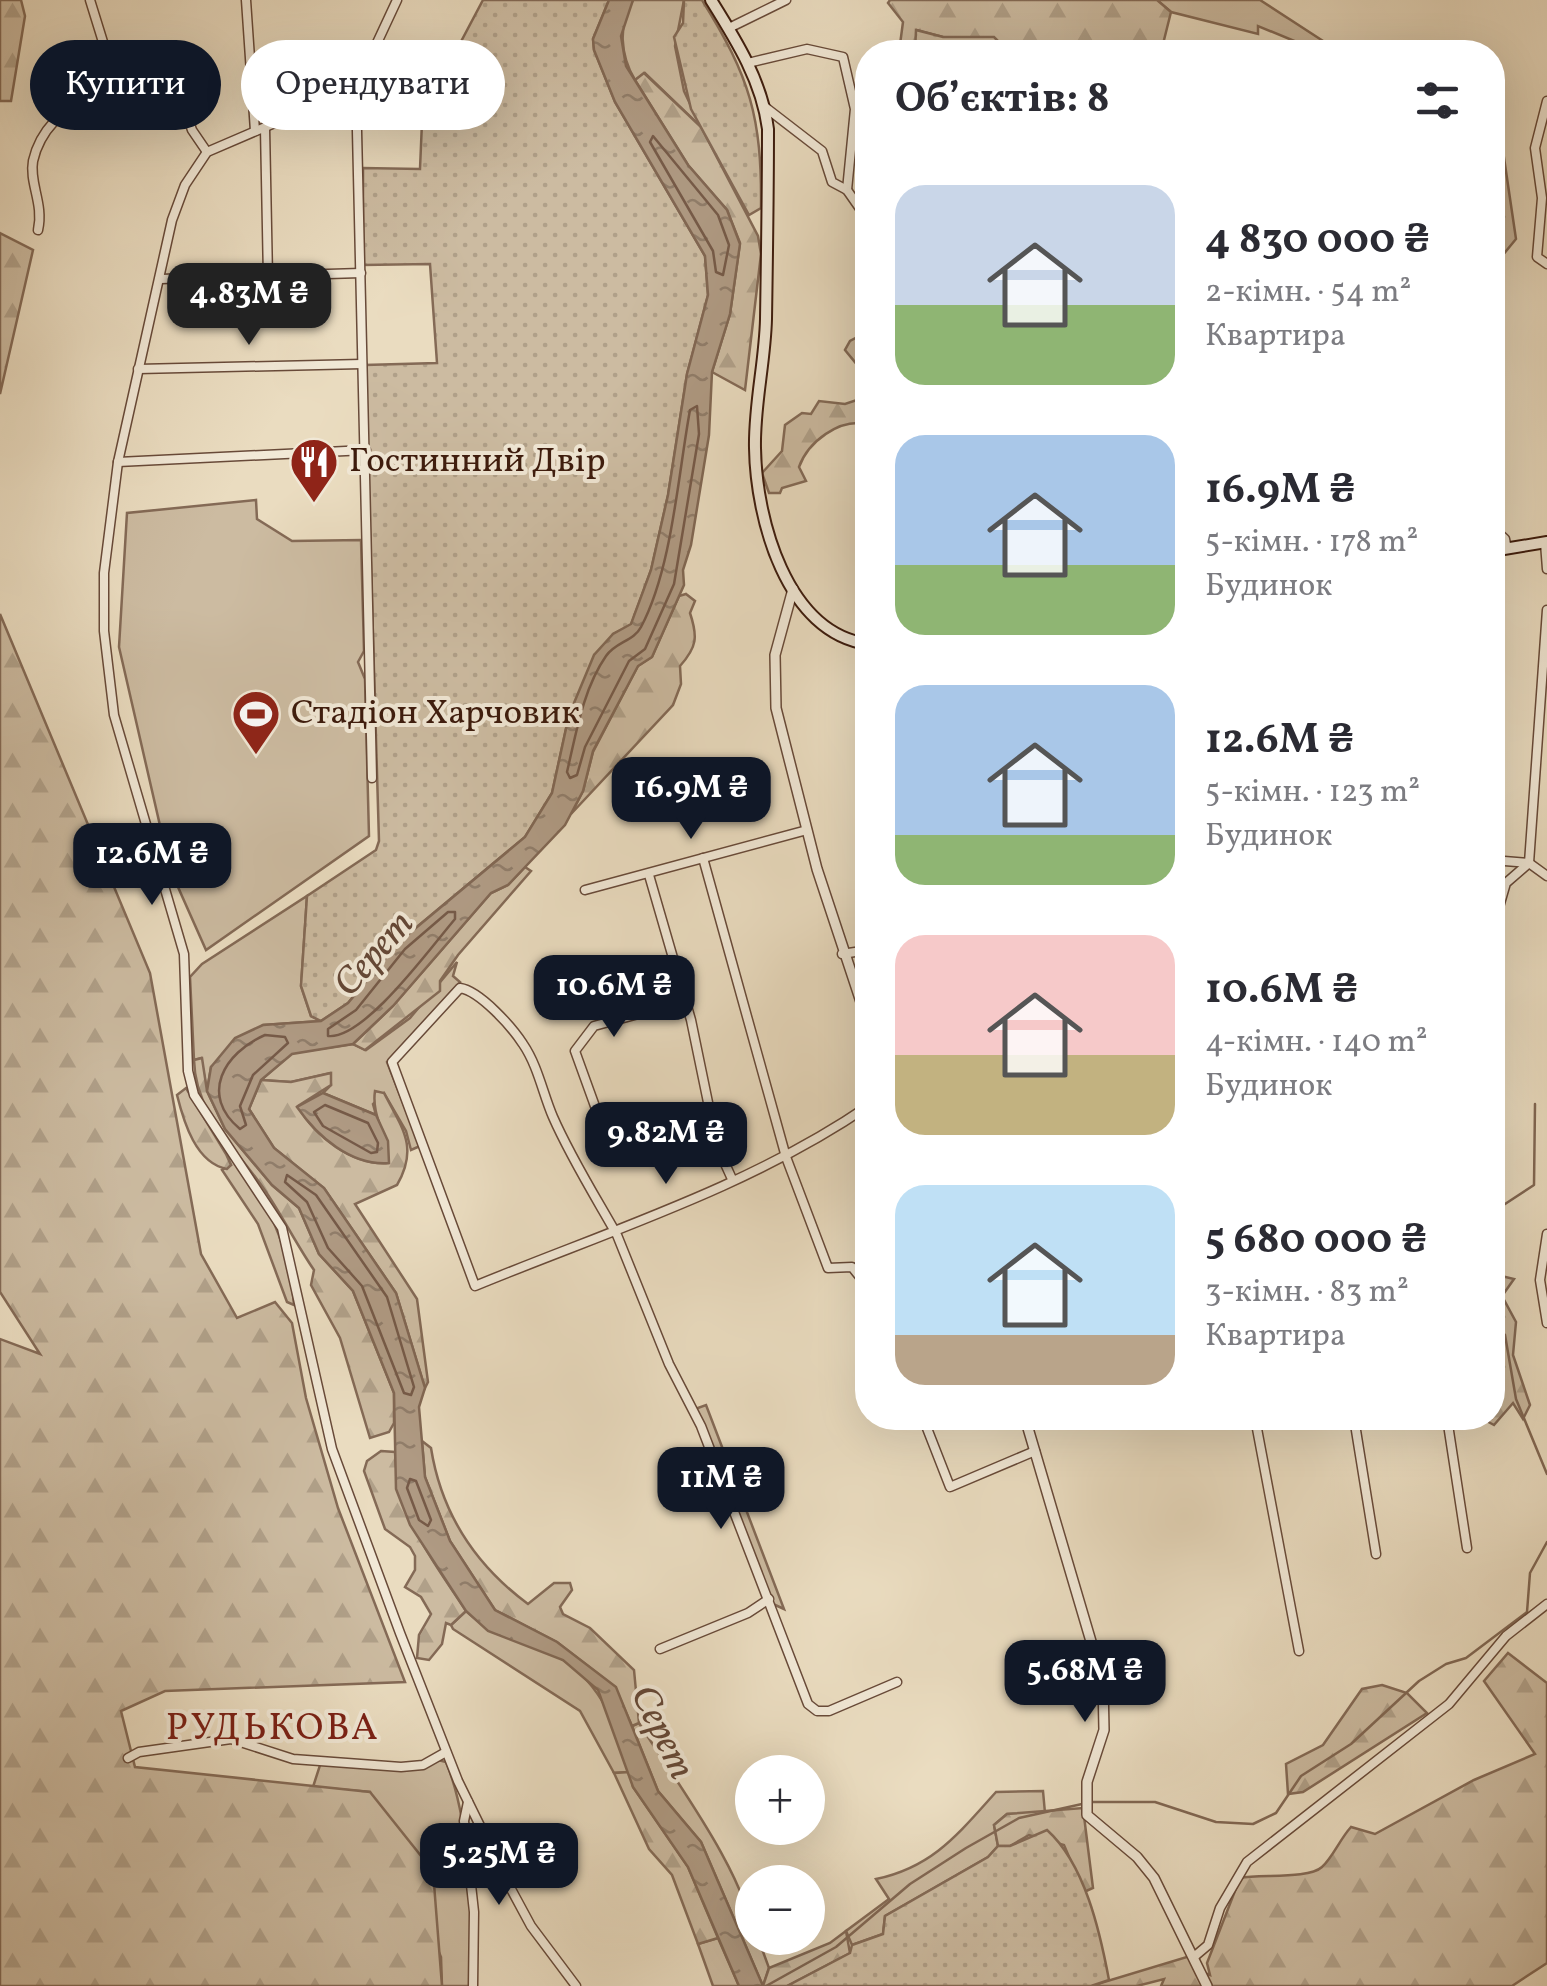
<!DOCTYPE html>
<html lang="uk">
<head>
<meta charset="utf-8">
<style>
	:root { --surface:#fff; --page:#f2f2f3; --text:#2b2b33; --muted:#7c7c81; --accent:#111827 }
	body { margin:0; font-family:Vollkorn,serif; background:var(--page); color:var(--text); height:100vh; display:flex; flex-direction:column; font-size:38px; white-space:nowrap }
	* { box-sizing:border-box; margin:0 }
	p { font-size:32px; color:var(--muted) }
	.icon { flex:none; width:55px; height:55px; fill:none; stroke:currentColor; stroke-width:2; stroke-linecap:round; stroke-linejoin:round }
	.map { position:relative; flex:1; overflow:hidden }
	.side { position:absolute; left:855px; top:40px; width:650px; height:1390px; display:flex; flex-direction:column; background:var(--surface); border-radius:40px; box-shadow:0 10px 40px #0002 }
	.side>* { flex:none }
	.banner { position:absolute; left:30px; top:40px; width:675px; height:90px; display:flex; gap:20px }
	.fabs { position:absolute; left:735px; top:1755px; display:grid; gap:20px }
	.fabs a { display:grid; place-items:center; width:90px; height:90px; border-radius:50%; background:var(--surface); box-shadow:0 10px 40px #0002; font-size:50px }
	.price { position:absolute; translate:-50% -85px; padding:0 22px; border-radius:20px; background:var(--accent); color:#fff; font-size:32px; line-height:65px; filter:drop-shadow(0 2px 5px #0008) }
	.price::after { content:''; position:absolute; left:50%; top:60px; width:30px; height:22px; margin-left:-15px; background:inherit; clip-path:polygon(0 0,100% 0,50% 100%) }
	.price.current { background:#222; color:#fff }
	ul { padding:0; list-style:none }
	li { display:flex; align-items:center; gap:30px; height:250px; padding:0 40px }
	li span { display:grid; place-items:center; flex:none; width:280px; height:200px; border-radius:30px; color:#555 }
	li>.icon { margin-inline-start:auto }
	span .icon { width:120px; height:120px; fill:#fffc; stroke-width:1 }
	li b { font-size:42px }
	h2 { display:flex; justify-content:space-between; align-items:center; height:120px; padding:0 40px; font-size:42px }
	.tag { padding:0 35px; border-radius:45px; background:var(--surface); box-shadow:0 10px 40px #0002; font-size:35px; line-height:90px }
	.tag.current { background:var(--accent); color:#fff }
	.map>svg:first-child { display:block }
</style>
</head>
<body>
<div class="map">
<svg width="1547" height="1986" viewBox="0 0 1547 1986">
	<defs>
		<pattern id="forest-firs" width="22" height="20" patternUnits="userSpaceOnUse" patternTransform="scale(2.5)"><rect width="22" height="20" fill="#ccbba1"/><path d="M5 1l3.5 6h-7zM16 11l3.5 6h-7z" fill="#b0a089"/></pattern>
		<pattern id="park-dots" width="8" height="8" patternUnits="userSpaceOnUse" patternTransform="scale(2.5)"><rect width="8" height="8" fill="#ccbba1"/><path d="M2 2h.1M6 6h.1" fill="none" stroke="#b0a089" stroke-width="1.8" stroke-linecap="round"/></pattern>
		<pattern id="water-ripples" width="26" height="14" patternUnits="userSpaceOnUse" patternTransform="scale(2.5)"><rect width="26" height="14" fill="#af9a83"/><path d="M2 4q2-2 4 0t4 0M15 11q2-2 4 0t4 0" fill="none" stroke="#907d6a"/></pattern>
	</defs>
	<rect width="100%" height="100%" fill="#eadcc0"/>
	<filter id="stains"><feTurbulence type="fractalNoise" baseFrequency=".002" numOctaves="4"/><feColorMatrix values="0 0 0 0 .2 0 0 0 0 .09 0 0 0 0 .02 0 0 0 .5 -.17"/></filter>
	<radialGradient id="worn" r=".72"><stop offset=".6" stop-color="#630" stop-opacity="0"/><stop offset="1" stop-color="#630" stop-opacity=".3"/></radialGradient>
	<g fill="#ccbba1" stroke="#846a56" stroke-width="2.5">
		<path d="M633,0h51l-9,46 9,45 17,36 -56,-54 -10,7c-15,-25 -17,-55 -2,-80z"/>
		<polygon points="1157,0 1260,0 1340,52 1316,50 1258,26 1258,34 1171,12"/>
		<polygon points="256,500 257,519 292,541 361,540 364,651 358,662 365,679 369,836 206,950 170,869 119,647 127,513"/>
		<polygon points="307,896 301,986 311,1016 321,1021 263,1025 211,1067 207,1091 201,1058 194,1060 190,977 202,964"/>
		<polygon points="457,962 453,976 460,982 387,1062 420,1146 411,1150 406,1131 384,1093 373,1104 376,1115 323,1093 331,1085 330,1073 291,1082 261,1080 292,1053 353,1044 366,1050 410,1018"/>
		<path d="M226,1154c40,34 65,99 68,151l-7,-3 -29,-78 -36,-54 9,-5z"/>
		<polygon points="706,1405 784,1609 773,1604 695,1409"/>
		<path d="M466,1611c34,31 63,28 97,49 37,23 58,71 67,112l-16,1 -34,-62 -127,-82 -2,-4z"/>
		<path d="M639,1723c31,50 113,159 113,215h6l11,30 -6,18 -62,-144 -43,-51 -26,-65z"/>
		<path d="M438,1760l8,2c25,60 27,159 24,224h-28l-1,-29 -71,-165 -57,-5 8,-25 54,6z"/>
		<path d="M1043,1791l2,22 -38,1 -13,11 4,21 -10,11 -103,59 -2,18 -31,11 -6,-14 43,-32 -13,-20c57,-12 82,-45 120,-87z"/>
		<polygon points="718,1938 739,1986 713,1986 698,1944"/>
	</g>
	<g fill="url(#forest-firs)" stroke="#846a56" stroke-width="2.5">
		<polygon points="0,0 21,0 25,16 11,101 0,101"/>
		<polygon points="890,0 1157,0 1171,12 1161,52 1009,52 994,38 943,37 917,30 915,52 899,52 903,22 888,3"/>
		<polygon points="644,73 701,127 758,236 761,254 745,390 712,372 730,314 740,243 727,210 688,165 635,80"/>
		<polygon points="1493,148 1503,151 1516,239 1493,267"/>
		<polygon points="0,233 33,250 0,394"/>
		<path d="M867,332v92c-28,-6 -59,18 -68,43l7,14 -24,7 -2,5h-11l-7,-20 20,-22 3,-26 17,-12 9,1 8,-13 26,3 15,-5c10,-26 -1,-31 -15,-49l5,-9z"/>
		<path d="M686,594l9,7 -5,12c8,24 7,34 -10,53l1,18 -8,21 -102,109 12,-23 10,-39 45,-86 14,-9 27,-61z"/>
		<polygon points="0,614 150,973 201,1254 237,1318 275,1302 292,1323 306,1398 338,1508 405,1682 165,1691 121,1711 135,1767 370,1792 433,1871 442,1986 0,1986 0,1339 40,1354 0,1292"/>
		<polygon points="525,867 531,871 458,955 440,981 440,991 365,1050 353,1044 393,1006 491,893 508,885"/>
		<path d="M202,1058l5,33 18,38 47,56 27,23 20,46 34,37 41,102v30l-5,9 -19,6 -30,-100 -29,-53 3,-15c-18,-26 -32,-55 -50,-81 -29,-42 -69,-76 -70,-129z"/>
		<path d="M331,1073v12l-33,21c16,30 55,60 90,57 1,-26 -17,-46 -13,-72l9,2c18,35 35,54 13,92l-42,19 62,95 11,83 -3,6 -29,-95 -72,-105 -50,-40 -25,-39 12,-29 30,2z"/>
		<path d="M186,1088l40,66 5,11 -4,4c-31,-6 -43,-46 -50,-74z"/>
		<polygon points="1493,1274 1514,1279 1502,1296 1516,1322 1513,1355 1530,1405 1523,1419 1513,1403 1494,1425 1481,1418 1492,1418"/>
		<path d="M422,1441l9,7c10,63 43,116 97,156l26,-21h16l2,7 -12,17 3,7 27,14 44,42 5,53 -7,3 -17,-39 -58,-45 -62,-32 -45,-69 -25,-64z"/>
		<path d="M381,1451l14,1c2,66 36,105 71,159l-15,14 -5,-2 -4,21 -13,16 -12,-2 2,-23 12,-21 -10,-17 -16,-10 10,-17v-14l-5,-9 -25,-18 -21,-58 3,-10z"/>
		<path d="M1508,1653l39,30v280l-35,23h-351l3,-7 -27,7h-46l99,-30 4,13 16,6 -3,-12 33,-85c20,-4 69,1 82,-11 11,-10 18,-28 29,-40l24,7 99,-54 61,-26 -51,-73z"/>
		<polygon points="1382,1685 1407,1693 1427,1713 1303,1792 1288,1794 1286,1764 1323,1745 1362,1689"/>
		<polygon points="630,1772 633,1787 688,1867 718,1938 698,1944 672,1875 649,1849 614,1773"/>
		<polygon points="1083,1808 1093,1888 1084,1892 1064,1845 1029,1835 1010,1846 998,1846 994,1825 1007,1814"/>
		<polygon points="846,1931 850,1953 787,1986 763,1986 769,1968 830,1943"/>
	</g>
	<g fill="url(#park-dots)" stroke="#846a56" stroke-width="2.5">
		<polygon points="483,0 609,0 593,39 594,50 615,102 705,256 708,295 687,374 668,495 651,570 631,625 613,634 569,715 552,793 525,837 399,942 348,1003 321,1021 311,1016 301,986 307,896 376,850 379,841 365,365 437,363 430,264 363,265 363,168 420,169 422,122 428,104"/>
		<path d="M684,0h18c48,77 60,117 59,208l-12,7 -58,-106 -17,-72 9,-14z"/>
		<polygon points="916,30 943,37 994,37 1009,52 915,52"/>
		<path d="M1047,1830c38,34 53,102 62,150l-18,6h-304l63,-33 2,-8 31,-11 2,-18 103,-59 10,-11h12z"/>
	</g>
	<g fill="url(#water-ripples)" stroke="#816753" stroke-width="2.5">
		<polygon points="609,0 633,0 621,36 626,66 688,165 727,210 740,244 730,314 712,372 709,435 691,545 683,570 684,585 652,657 638,666 593,751 583,791 565,825 508,885 491,893 393,1006 353,1044 292,1054 261,1080 249,1109 274,1148 324,1188 396,1293 425,1388 419,1407 425,1477 450,1541 495,1610 557,1642 616,1687 658,1791 701,1842 763,1986 739,1986 688,1867 633,1787 598,1690 563,1660 488,1631 466,1611 410,1525 396,1489 394,1393 353,1291 319,1254 299,1208 272,1185 225,1129 207,1091 211,1067 235,1038 263,1025 321,1021 348,1003 399,942 525,837 552,793 569,715 594,655 613,634 631,624 651,570 668,495 687,374 708,295 705,256 615,102 594,50 593,39"/>
		<path d="M323,1093l53,22 12,26 1,22c-38,3 -72,-27 -92,-56z"/>
	</g>
	<g fill="none" stroke-linecap="round" stroke-linejoin="round">
		<g stroke="#765a48" stroke-width="2.5">
			<polygon points="653,136 718,215 729,245 723,275 716,272 713,251 650,142"/>
			<path d="M697,406l2,28 -25,150 -29,65 -16,12 -44,86 -8,28 -7,3 -3,-6c9,-38 16,-83 39,-116 9,-14 28,-15 35,-29 31,-58 37,-152 49,-217z"/>
			<path d="M448,912h7v7c-24,28 -91,121 -127,117v-7l28,-19 49,-61z"/>
			<path d="M265,1035l20,2 3,6 -35,32 -13,31 6,19 -6,4c-41,-34 -16,-76 25,-94z"/>
			<polygon points="325,1105 368,1123 378,1143 377,1152 371,1153 323,1126 314,1112"/>
			<polygon points="287,1175 316,1195 387,1297 414,1387 411,1395 404,1393 362,1286 328,1248 307,1202 285,1182"/>
			<polygon points="410,1479 416,1481 431,1520 428,1526 419,1520 407,1488"/>
		</g>
		<g stroke="#816753" stroke-width="2.5">
			<polyline points="1492,1229 1502,1206 1534,1185 1535,1104"/>
			<polyline points="1492,1323 1505,1335 1516,1399 1547,1474"/>
			<polyline points="1090,1802 1155,1802 1216,1822 1253,1824 1276,1813 1301,1776 1351,1744 1419,1681 1446,1664 1466,1658 1527,1612 1530,1573 1547,1542"/>
			<polyline points="766,1986 836,1947 910,1884 966,1848 1019,1818 1082,1804"/>
		</g>
		<g stroke="#684a39" stroke-width="11">
			<g id="minor">
				<polyline points="90,0 112,71 111,87"/>
				<polyline points="246,0 255,131"/>
				<polyline points="397,0 356,88 207,152 185,185 172,220 118,462 104,573 104,631 114,715 184,954 188,1071 194,1095 282,1228 332,1449 400,1633 458,1781 511,1889 531,1926 576,1986"/>
				<polyline points="729,28 786,0"/>
				<polyline points="748,63 807,49 843,57 855,109 847,190"/>
				<polyline points="356,88 372,778"/>
				<polyline points="1547,101 1535,148 1542,198 1537,257 1547,264"/>
				<polyline points="765,107 822,151 832,182 847,190 868,220"/>
				<polyline points="265,128 268,278"/>
				<path d="M38,230c6,-26 -9,-47 -5,-69 14,-62 92,-87 146,-69l13,38 15,22"/>
				<polyline points="160,279 361,273"/>
				<polyline points="138,369 362,364"/>
				<polyline points="118,462 366,450"/>
				<polyline points="1492,527 1505,539 1507,549"/>
				<polyline points="1545,543 1547,569"/>
				<polyline points="703,858 786,1157 828,1268 852,1267 868,1287"/>
				<polyline points="1492,860 1529,863 1547,876"/>
				<polyline points="1529,863 1547,610"/>
				<polyline points="649,875 691,1020 717,1146 732,1179"/>
				<polyline points="585,890 807,830"/>
				<polyline points="1492,931 1506,883 1529,863"/>
				<polyline points="842,954 868,950"/>
				<path d="M868,1106c-118,81 -262,126 -393,180l-83,-224 68,-74c20,3 52,39 63,56 15,22 20,50 30,73 18,41 42,79 64,118l52,129 32,62 107,278 9,7h12l68,-29"/>
				<polyline points="596,1109 575,1051 594,1026 686,1001"/>
				<polyline points="1547,1234 1540,1280 1547,1323"/>
				<polyline points="923,1418 950,1487 1035,1451"/>
				<polyline points="1255,1418 1299,1651"/>
				<polyline points="1354,1418 1376,1554"/>
				<polyline points="1447,1418 1467,1548"/>
				<polyline points="1026,1422 1047,1418"/>
				<polyline points="660,1649 748,1613 769,1599"/>
				<polyline points="128,1758 139,1752 231,1739 293,1759 401,1767 423,1765 446,1752"/>
				<polyline points="468,1802 464,1821 474,1912 473,1986"/>
				<polyline points="1195,1956 1208,1945 1220,1908 1247,1862 1449,1704 1506,1636 1547,1604"/>
			</g>
		</g>
		<g stroke="#684a39" stroke-width="12">
			<g id="tertiary">
				<polyline points="793,589 775,655 776,708 817,869 868,1023"/>
				<polyline points="1025,1418 1103,1682 1104,1730 1087,1782 1087,1815 1137,1857 1154,1878 1207,1986"/>
			</g>
		</g>
		<g stroke="#3c1a0c" stroke-width="14">
			<g id="secondary">
				<path d="M711,0c25,40 51,81 57,129 0,63 -1,127 -2,190 -1,43 -12,86 -11,129 1,70 31,185 113,196"/>
				<polyline points="1492,551 1547,542"/>
			</g>
		</g>
		<use href="#minor" stroke="#f1e8d6" stroke-width="8"/>
		<use href="#tertiary" stroke="#f1e8d6" stroke-width="9"/>
		<use href="#secondary" stroke="#f1e8d6" stroke-width="10"/>
	</g>
	<defs>
		<g id="restaurant-pin" transform="scale(2.5)"><path d="M0 17L-7.5 6A9.5 9.5 0 1 1 7.5 6Z" fill="#8f2418" stroke="#f1e8d6"/><path d="M-5-6h1v4h1v-4h1v4h1v-4h1v5L-1.5 .5V6h-2V.5L-5-1ZM5-6V6H3V1.5H1.5Q1.5-4 5-6Z" fill="#fff"/></g>
		<g id="stadium-pin" transform="scale(2.5)"><path d="M0 17L-7.5 6A9.5 9.5 0 1 1 7.5 6Z" fill="#8f2418" stroke="#f1e8d6"/><path d="M0-5a6.5 5 0 1 0 0 10a6.5 5 0 1 0 0-10ZM-3.5-1.8h7v3.6h-7Z" fill="#fff"/></g>
	</defs>
	<g fill-rule="evenodd">
		<use href="#restaurant-pin" x="314" y="462"/>
		<use href="#stadium-pin" x="256" y="714"/>
	</g>
	<g text-anchor="middle" dominant-baseline="central" stroke-width="8" stroke-linejoin="round" paint-order="stroke">
		<g font-size="35" fill="#3c1a0c" stroke="#f1e8d6" text-anchor="start">
			<text x="349" y="462">Гостинний Двір</text>
			<text x="291" y="714">Стадіон Харчовик</text>
		</g>
		<g font-size="38" font-style="italic" fill="#644736" stroke="#f1e8d6">
			<text transform="translate(375 955) rotate(-49)">Серет</text>
			<text transform="translate(661 1733) rotate(64)">Серет</text>
		</g>
		<g font-size="38" letter-spacing="2.5" fill="#7a1f14" stroke="#f1e8d6">
			<text x="273" y="1729">РУДЬКОВА</text>
		</g>
	</g>
	<rect width="100%" height="100%" filter="url(#stains)"/>
	<rect width="100%" height="100%" fill="url(#worn)"/>
</svg>
<div class="fabs">
<a>+</a>
<a>−</a>
</div>
<b class="price current" style="left:249px;top:348px">4.83M ₴</b>
<b class="price" style="left:691px;top:842px">16.9M ₴</b>
<b class="price" style="left:152px;top:908px">12.6M ₴</b>
<b class="price" style="left:614px;top:1040px">10.6M ₴</b>
<b class="price" style="left:666px;top:1187px">9.82M ₴</b>
<b class="price" style="left:721px;top:1532px">11M ₴</b>
<b class="price" style="left:1085px;top:1725px">5.68M ₴</b>
<b class="price" style="left:499px;top:1908px">5.25M ₴</b>
<div class="banner">
<a class="tag current">Купити</a>
<a class="tag">Орендувати</a>
</div>
<section class="side">
<h2>Об’єктів: 8<svg class="icon" aria-label="filters" viewBox="0 0 24 24"><path d="M4 7h16M4 17h16"/><circle cx="9" cy="7" r="2"/><circle cx="15" cy="17" r="2"/></svg></h2>
<ul>
<li><span style="background:linear-gradient(#c9d6e8 60%,#8fb573 0)"><svg class="icon" aria-label="home" viewBox="0 0 24 24"><path d="M3 11l9-7 9 7M6 9v11h12V9"/></svg></span><div><b>4 830 000 ₴</b><p>2-кімн. · 54 m²</p><p>Квартира</p></div></li>
<li><span style="background:linear-gradient(#a9c7e8 65%,#8fb573 0)"><svg class="icon" aria-label="home" viewBox="0 0 24 24"><path d="M3 11l9-7 9 7M6 9v11h12V9"/></svg></span><div><b>16.9M ₴</b><p>5-кімн. · 178 m²</p><p>Будинок</p></div></li>
<li><span style="background:linear-gradient(#a9c7e8 75%,#8fb573 0)"><svg class="icon" aria-label="home" viewBox="0 0 24 24"><path d="M3 11l9-7 9 7M6 9v11h12V9"/></svg></span><div><b>12.6M ₴</b><p>5-кімн. · 123 m²</p><p>Будинок</p></div></li>
<li><span style="background:linear-gradient(#f6c9c9 60%,#c2b280 0)"><svg class="icon" aria-label="home" viewBox="0 0 24 24"><path d="M3 11l9-7 9 7M6 9v11h12V9"/></svg></span><div><b>10.6M ₴</b><p>4-кімн. · 140 m²</p><p>Будинок</p></div></li>
<li><span style="background:linear-gradient(#bfe0f5 75%,#b9a48a 0)"><svg class="icon" aria-label="home" viewBox="0 0 24 24"><path d="M3 11l9-7 9 7M6 9v11h12V9"/></svg></span><div><b>5 680 000 ₴</b><p>3-кімн. · 83 m²</p><p>Квартира</p></div></li>
</ul>
</section>
</div>
</body>
</html>
